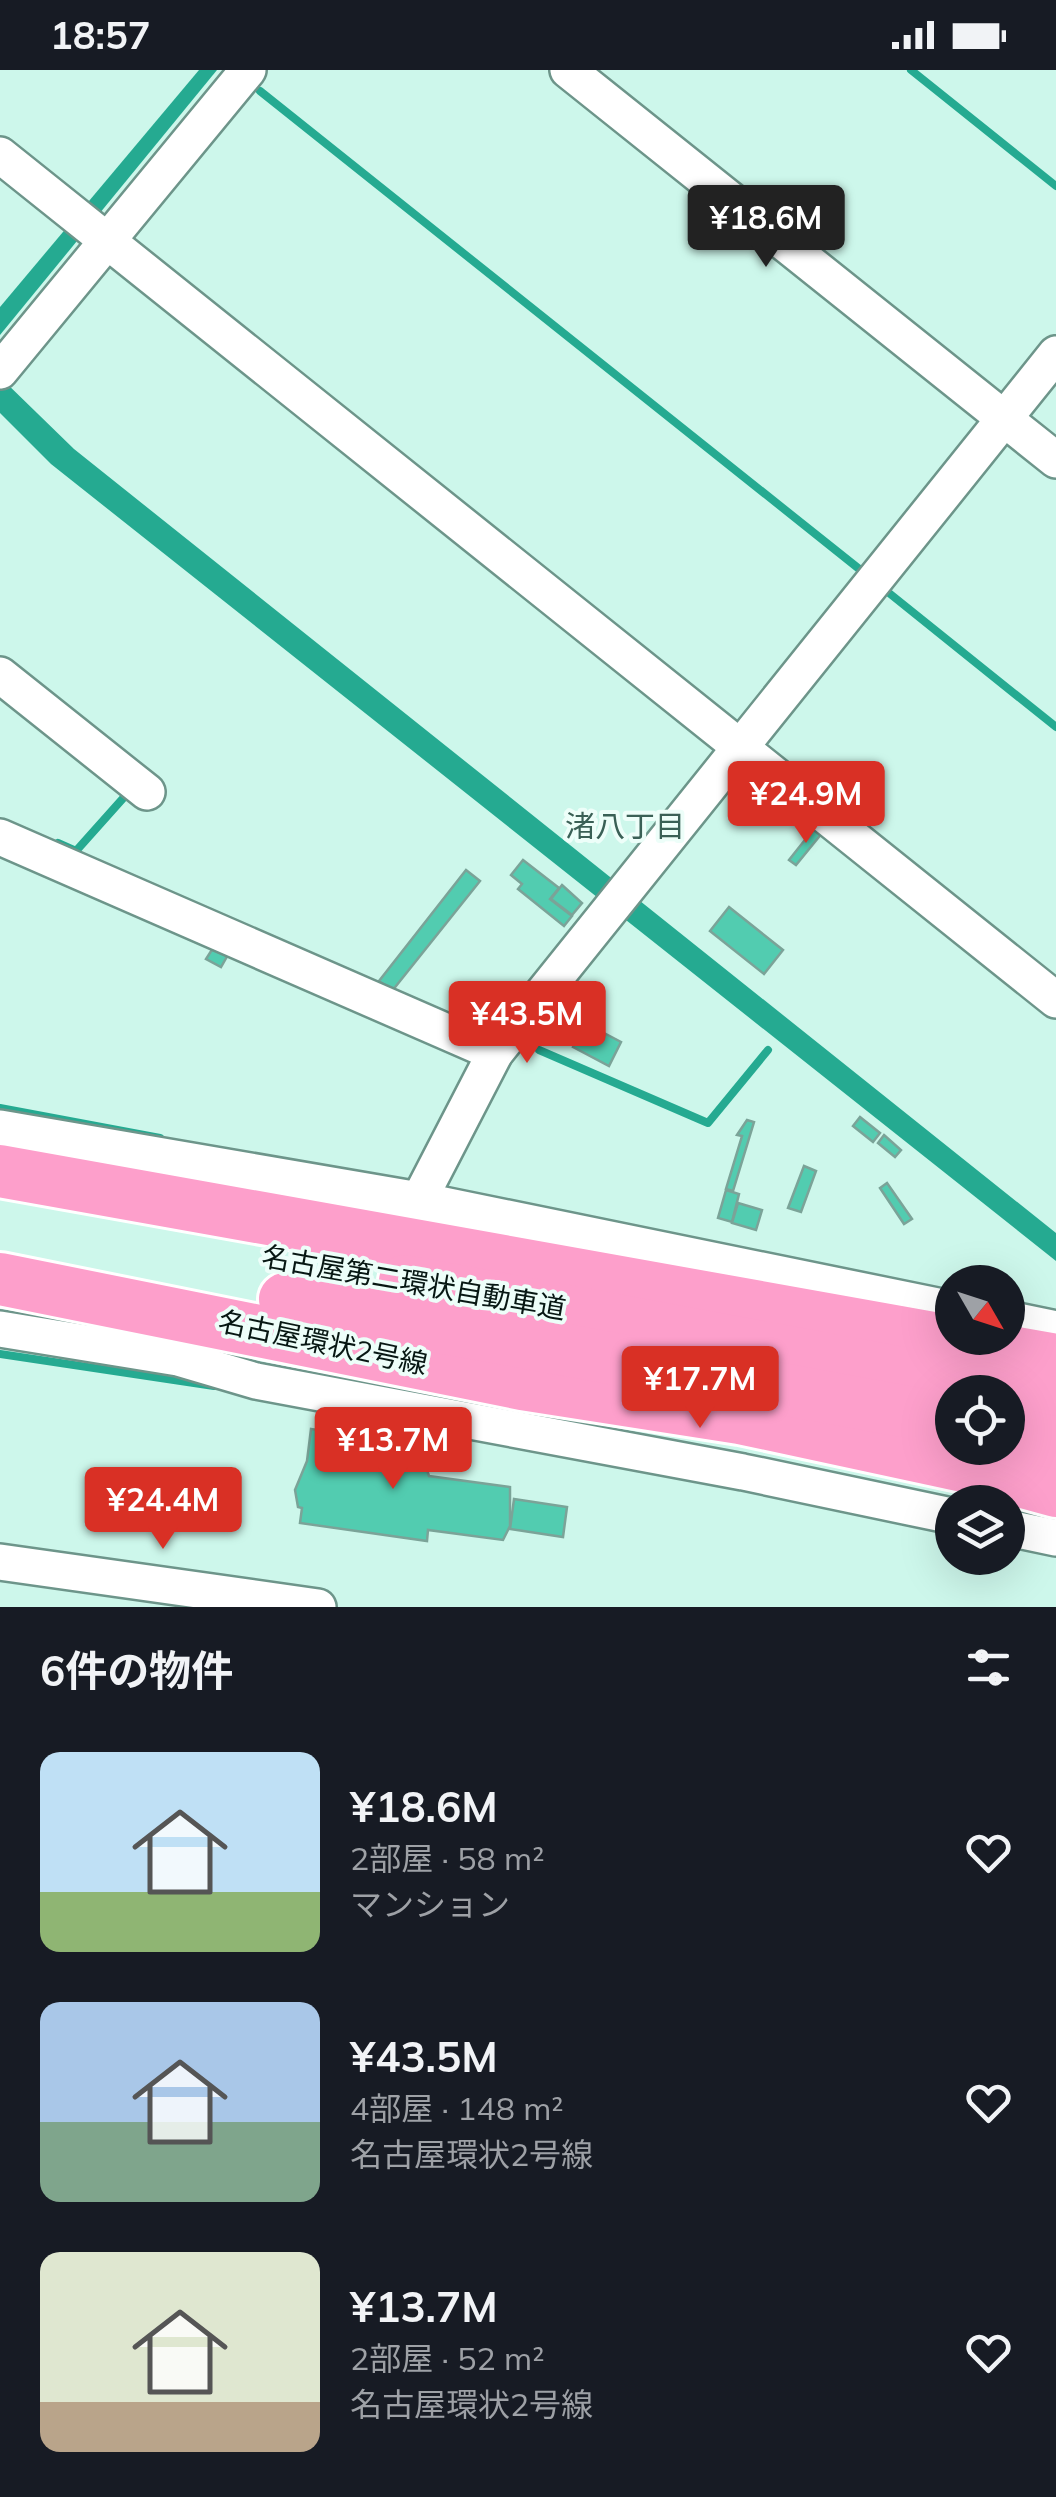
<!DOCTYPE html>
<html lang="ja">
<head>
<meta charset="utf-8">
<style>
	:root { --surface:#171b24; --page:#242831; --text:#f1f3f6; --muted:#9ea1a6; --accent:#d93025 }
	body { margin:0; font-family:Mulish,"Noto Sans JP",sans-serif; background:var(--page); color:var(--text); height:100vh; display:flex; flex-direction:column; font-size:38px; white-space:nowrap }
	* { box-sizing:border-box; margin:0 }
	p { font-size:32px; color:var(--muted) }
	.icon { flex:none; width:55px; height:55px; fill:none; stroke:currentColor; stroke-width:2; stroke-linecap:round; stroke-linejoin:round }
	.map { position:relative; height:1537px; overflow:hidden }
	.details { display:flex; flex-direction:column; background:var(--surface); flex:1 }
	.details>* { flex:none }
	.needle { width:65px; rotate:129deg }
	.buttons { position:absolute; left:935px; top:1195px; display:grid; gap:20px }
	.buttons a { display:grid; place-items:center; width:90px; height:90px; border-radius:50%; background:var(--surface); box-shadow:0 10px 40px #0002; font-size:50px }
	.price { position:absolute; translate:-50% -85px; padding:0 22px; border-radius:10px; background:var(--accent); color:#fff; font-size:32px; line-height:65px; filter:drop-shadow(0 2px 5px #0008) }
	.price::after { content:''; position:absolute; left:50%; top:60px; width:30px; height:22px; margin-left:-15px; background:inherit; clip-path:polygon(0 0,100% 0,50% 100%) }
	.price.selected { background:#222; color:#fff }
	ul { padding:0; list-style:none }
	li { display:flex; align-items:center; gap:30px; height:250px; padding:0 40px }
	li span { display:grid; place-items:center; flex:none; width:280px; height:200px; border-radius:20px; color:#555 }
	li>.icon { margin-inline-start:auto }
	span .icon { width:120px; height:120px; fill:#fffc; stroke-width:1 }
	li b { font-size:42px }
	h2 { display:flex; justify-content:space-between; align-items:center; height:120px; padding:0 40px; font-size:42px }
	.status { display:flex; justify-content:space-between; align-items:center; height:70px; padding:0 50px; background:var(--surface); direction:ltr }
	.status svg { height:28px; fill:currentColor }
	.map>svg:first-child { display:block }
</style>
</head>
<body>
<div class="status"><b>18:57</b><svg viewBox="0 0 49 12"><path d="M0 12V9h3v3zM5 12V6h3v6zM10 12V3h3v9zM15 12V0h3v12zM26 1h20v11H26zM47 4h2v5h-2z"/></svg></div>
<div class="map">
<svg width="1056" height="1537" viewBox="0 0 1056 1537">
	<rect width="100%" height="100%" fill="#cdf7eb"/>
	<g fill="#25aa91">
		<polygon points="199,0 217,0 0,265 0,237"/>
		<polygon points="0,307 74,379 1056,1163 1056,1191 51,394 0,343"/>
	</g>
	<g fill="none" stroke-linecap="round" stroke-linejoin="round">
		<g stroke="#25aa91" stroke-width="8">
			<polyline points="911,0 1056,116"/>
			<polyline points="260,21 863,502"/>
			<polyline points="889,523 1056,657"/>
			<polyline points="58,773 76,781 126,725"/>
			<polyline points="539,980 708,1053 768,980"/>
			<polyline points="0,1038 160,1068"/>
			<polyline points="0,1284 214,1316"/>
		</g>
	</g>
	<g fill="#52ccb0" stroke="#7ba398" stroke-width="2.5">
		<polygon points="816,756 823,762 796,795 789,790"/>
		<polygon points="523,790 559,818 550,829 572,846 564,856 518,819 522,814 511,805"/>
		<polygon points="466,800 480,811 392,921 379,911"/>
		<polygon points="562,815 582,833 572,845 551,829"/>
		<polygon points="729,837 783,880 764,904 710,861"/>
		<polygon points="215,875 229,883 221,897 206,889"/>
		<polygon points="568,932 579,941 567,956 556,948"/>
		<polygon points="585,953 621,972 609,996 573,977"/>
		<polygon points="860,1047 880,1063 873,1072 853,1056"/>
		<polygon points="747,1050 754,1052 733,1121 726,1119 742,1066 737,1065"/>
		<polygon points="884,1065 901,1080 895,1087 878,1073"/>
		<polygon points="804,1096 816,1101 801,1142 788,1138"/>
		<polygon points="887,1113 912,1149 904,1154 880,1118"/>
		<polygon points="726,1120 739,1124 732,1152 718,1148"/>
		<polygon points="738,1133 762,1140 756,1160 732,1153"/>
		<polygon points="311,1359 403,1373 424,1391 429,1406 510,1417 510,1456 503,1470 428,1460 427,1471 300,1453 302,1438 298,1437 295,1420 307,1391"/>
		<polygon points="514,1429 567,1437 563,1467 510,1459"/>
	</g>
	<g fill="none" stroke-linecap="round" stroke-linejoin="round">
		<g stroke="#6d958a" stroke-width="40">
			<g id="minor">
				<polyline points="568,0 1056,390"/>
				<polyline points="0,85 1056,930"/>
				<polyline points="0,301 248,0"/>
				<polyline points="0,605 147,722"/>
				<polyline points="0,767 495,983"/>
				<polyline points="0,1058 419,1130 952,1239"/>
				<polyline points="419,1130 495,983 1056,284"/>
				<polyline points="1008,1249 1056,1259"/>
				<polyline points="0,1259 178,1288 256,1311 743,1402 952,1446"/>
				<polyline points="1008,1458 1056,1468"/>
				<polyline points="0,1492 318,1537"/>
			</g>
		</g>
		<g stroke="#fff" stroke-width="58">
			<g id="highway">
				<polyline points="0,1101 1056,1290"/>
				<polyline points="0,1209 522,1314 740,1348 973,1398 1056,1421"/>
				<polyline points="405,1211 1005,1322"/>
				<polyline points="285,1229 952,1350"/>
				<polyline points="1008,1323 1056,1334"/>
				<polyline points="1008,1362 1056,1373"/>
			</g>
		</g>
		<use href="#minor" stroke="#fff" stroke-width="35"/>
		<use href="#highway" stroke="#fd9fcb" stroke-width="52"/>
	</g>
	<g text-anchor="middle" dominant-baseline="central" stroke-width="8" stroke-linejoin="round" paint-order="stroke">
		<g font-size="28" fill="#071713" stroke="#edfef9">
			<text transform="translate(414 1212) rotate(10)">名古屋第二環状自動車道</text>
			<text transform="translate(323 1272) rotate(12)">名古屋環状2号線</text>
		</g>
		<g font-size="30" fill="#3a6056" stroke="#edfef9">
			<text x="625" y="756">渚八丁目</text>
		</g>
	</g>
</svg>
<div class="buttons">
<a><svg class="needle" viewBox="-14 -14 28 28"><path d="M0-13l5 13h-10z" fill="#e53935"/><path d="M0 13l5-13h-10z" fill="#9ea1a6"/></svg></a>
<a><svg class="icon" aria-label="locate" viewBox="0 0 24 24"><circle cx="12" cy="12" r="6"/><path d="M12 2v4M12 18v4M2 12h4M18 12h4"/></svg></a>
<a><svg class="icon" aria-label="layers" viewBox="0 0 24 24"><path d="M12 4l9 5-9 5-9-5zM3 14l9 5 9-5"/></svg></a>
</div>
<b class="price selected" style="left:766px;top:200px">¥18.6M</b>
<b class="price" style="left:806px;top:776px">¥24.9M</b>
<b class="price" style="left:527px;top:996px">¥43.5M</b>
<b class="price" style="left:700px;top:1361px">¥17.7M</b>
<b class="price" style="left:393px;top:1422px">¥13.7M</b>
<b class="price" style="left:163px;top:1482px">¥24.4M</b>
</div>
<section class="details">
<h2>6件の物件<svg class="icon" aria-label="filters" viewBox="0 0 24 24"><path d="M4 7h16M4 17h16"/><circle cx="9" cy="7" r="2"/><circle cx="15" cy="17" r="2"/></svg></h2>
<ul>
<li><span style="background:linear-gradient(#bfe0f5 70%,#8fb573 0)"><svg class="icon" aria-label="home" viewBox="0 0 24 24"><path d="M3 11l9-7 9 7M6 9v11h12V9"/></svg></span><div><b>¥18.6M</b><p>2部屋 · 58 m²</p><p>マンション</p></div><svg class="icon" aria-label="heart" viewBox="0 0 24 24"><path d="M12 20l-8-8c-3-5 5-10 8-4 3-6 11-1 8 4z"/></svg></li>
<li><span style="background:linear-gradient(#a9c7e8 60%,#7fa58c 0)"><svg class="icon" aria-label="home" viewBox="0 0 24 24"><path d="M3 11l9-7 9 7M6 9v11h12V9"/></svg></span><div><b>¥43.5M</b><p>4部屋 · 148 m²</p><p>名古屋環状2号線</p></div><svg class="icon" aria-label="heart" viewBox="0 0 24 24"><path d="M12 20l-8-8c-3-5 5-10 8-4 3-6 11-1 8 4z"/></svg></li>
<li><span style="background:linear-gradient(#dfe7d0 75%,#b9a48a 0)"><svg class="icon" aria-label="home" viewBox="0 0 24 24"><path d="M3 11l9-7 9 7M6 9v11h12V9"/></svg></span><div><b>¥13.7M</b><p>2部屋 · 52 m²</p><p>名古屋環状2号線</p></div><svg class="icon" aria-label="heart" viewBox="0 0 24 24"><path d="M12 20l-8-8c-3-5 5-10 8-4 3-6 11-1 8 4z"/></svg></li>
</ul>
</section>
</body>
</html>
